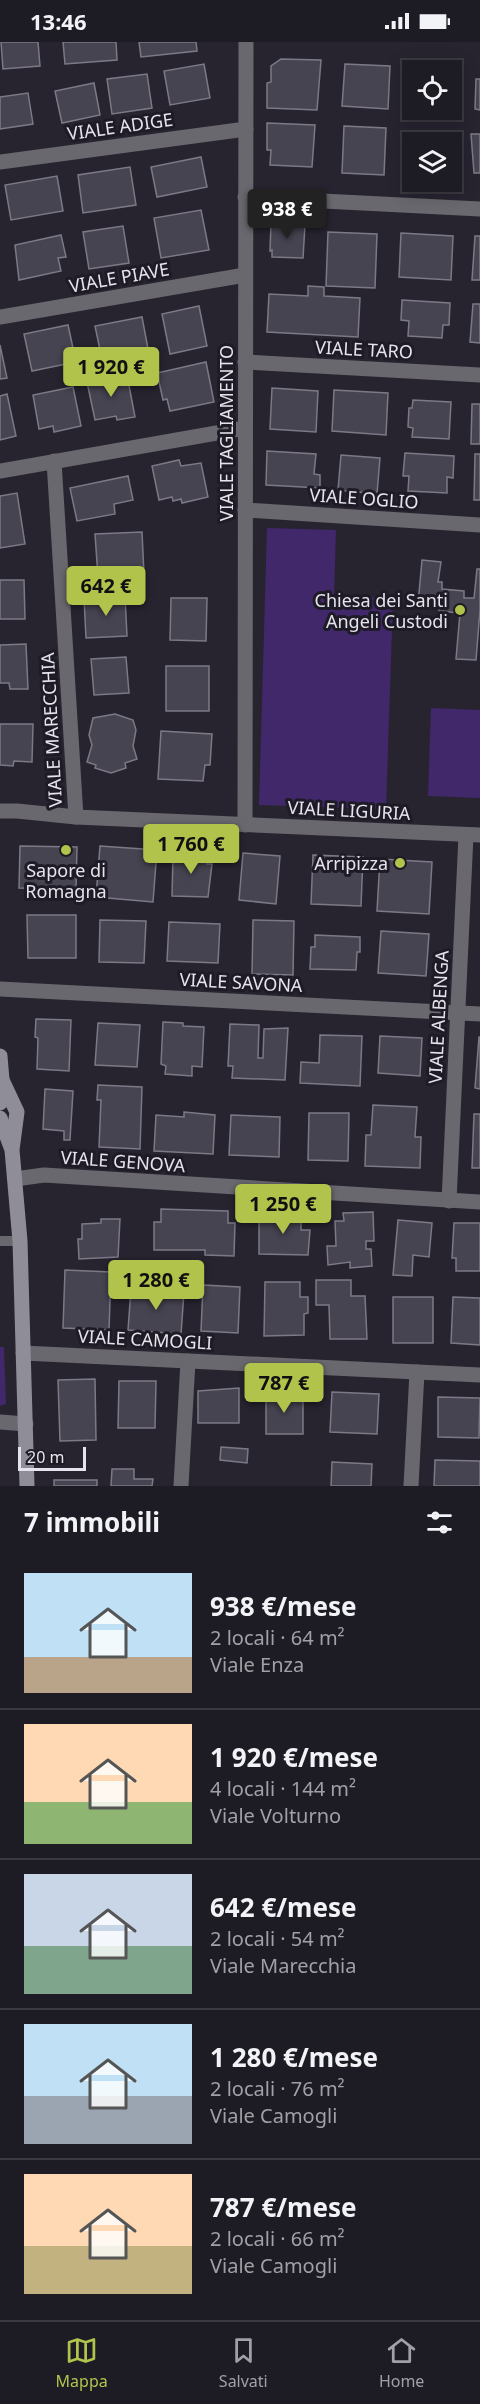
<!DOCTYPE html>
<html lang="it">
<head>
<meta charset="utf-8">
<style>
	:root { --surface:#1d1b24; --page:#25242c; --text:#f1f3f6; --muted:#a0a1a6; --line:#3b3941; --accent:#b2c34c }
	body { margin:0; font-family:"Noto Sans",sans-serif; background:var(--page); color:var(--text); height:100vh; display:flex; flex-direction:column; font-size:22px; white-space:nowrap }
	* { box-sizing:border-box; margin:0 }
	p { font-size:20px; color:var(--muted) }
	.icon { flex:none; width:33px; height:33px; fill:none; stroke:currentColor; stroke-width:2; stroke-linecap:round; stroke-linejoin:round }
	.map { position:relative; height:1444px; overflow:hidden }
	.sheet { display:flex; flex-direction:column; background:var(--surface); flex:1 }
	.sheet>* { flex:none }
	.controls { position:absolute; left:402px; top:18px; display:grid; gap:12px }
	.controls a { display:grid; place-items:center; width:60px; height:60px; border-radius:0px; background:var(--surface); box-shadow:0 3px 15px #0003,0 0 0 2px var(--line); font-size:30px }
	.scale { position:absolute; left:18px; bottom:15px; width:68px; box-sizing:border-box; padding-left:6px; border:3px solid #e5e3eb; border-top:0; font-size:16px; line-height:21px; white-space:nowrap; color:#e5e3eb; -webkit-text-stroke:4px #1e1b26; paint-order:stroke }
	.price { position:absolute; translate:-50% -51px; padding:0 14px; border-radius:6px; background:var(--accent); color:#111; font-size:20px; line-height:39px; filter:drop-shadow(0 2px 3px #0008) }
	.price::after { content:''; position:absolute; left:50%; top:36px; width:18px; height:14px; margin-left:-9px; background:inherit; clip-path:polygon(0 0,100% 0,50% 100%) }
	.price.active { background:#222; color:#fff }
	ul { padding:0; list-style:none }
	li { display:flex; align-items:center; gap:18px; height:150px; padding:0 24px }
	li+li { border-top:2px solid var(--line) }
	li span { display:grid; place-items:center; flex:none; width:168px; height:120px; border-radius:0px; color:#555 }
	li>.icon { margin-inline-start:auto }
	span .icon { width:72px; height:72px; fill:#fffc; stroke-width:1 }
	li b { font-size:26px }
	h2 { display:flex; justify-content:space-between; align-items:center; height:72px; padding:0 24px; font-size:26px }
	.status { display:flex; justify-content:space-between; align-items:center; height:42px; padding:0 30px; background:var(--surface); direction:ltr }
	.status svg { height:16px; fill:currentColor }
	.menu { display:flex; justify-content:space-around; align-items:center; height:84px; border-top:2px solid var(--line); background:var(--surface); font-size:16px; color:var(--muted) }
	.menu a { display:grid; justify-items:center; gap:3px }
	.menu .active { color:var(--accent) }
	.map>svg:first-child { display:block }
</style>
</head>
<body>
<div class="status"><b>13:46</b><svg viewBox="0 0 49 12"><path d="M0 12V9h3v3zM5 12V6h3v6zM10 12V3h3v9zM15 12V0h3v12zM26 1h20v11H26zM47 4h2v5h-2z"/></svg></div>
<div class="map">
<svg width="480" height="1444" viewBox="0 0 480 1444">
	<rect width="100%" height="100%" fill="#272430"/>
	<g fill="#40286b">
		<polygon points="267,486 336,488 334,554 393,556 386,767 259,763"/>
		<polygon points="431,666 480,668 480,756 428,754"/>
		<polygon points="0,1305 4,1305 6,1362 0,1364"/>
	</g>
	<g fill="#474452" stroke="#7c7987" stroke-width="1.5">
		<polygon points="1,0 38,0 40,24 3,27"/>
		<polygon points="63,0 116,0 117,18 65,22"/>
		<polygon points="139,0 196,0 197,9 141,15"/>
		<polygon points="281,17 321,18 317,68 267,66 267,41 271,40 271,24"/>
		<polygon points="204,22 210,56 170,63 164,29"/>
		<polygon points="345,22 390,24 388,67 342,64"/>
		<polygon points="147,32 152,66 112,72 107,37"/>
		<polygon points="405,32 412,32 412,68 446,68 446,73 405,72"/>
		<polygon points="476,37 480,37 480,68 475,67"/>
		<polygon points="94,41 100,73 62,81 55,49"/>
		<polygon points="28,51 33,82 0,87 0,55"/>
		<polygon points="267,81 315,83 312,125 270,123 271,108 267,108"/>
		<polygon points="344,84 386,86 384,133 342,131"/>
		<polygon points="409,89 450,93 448,100 412,100 412,111 408,110"/>
		<polygon points="471,92 480,92 480,131 474,131"/>
		<polygon points="201,115 207,145 157,155 151,125"/>
		<polygon points="130,125 136,163 83,171 78,133"/>
		<polygon points="57,134 63,169 11,178 5,143"/>
		<polygon points="201,168 209,208 161,216 154,176"/>
		<polygon points="271,181 305,183 303,216 272,215 272,208 270,209"/>
		<polygon points="123,184 129,221 89,227 83,190"/>
		<polygon points="328,190 377,192 375,246 326,244"/>
		<polygon points="401,191 453,194 451,238 399,235"/>
		<polygon points="61,193 66,215 58,216 61,229 19,238 15,203"/>
		<polygon points="475,194 480,194 480,238 472,238"/>
		<polygon points="308,244 324,245 324,254 360,256 358,295 267,290 269,252 308,254"/>
		<polygon points="402,258 450,261 449,283 443,283 442,296 408,294 409,279 401,278"/>
		<polygon points="473,262 480,262 480,301 470,300"/>
		<polygon points="199,264 207,304 170,312 162,272"/>
		<polygon points="142,275 149,312 103,322 95,284"/>
		<polygon points="68,283 76,320 32,329 24,292"/>
		<polygon points="0,303 7,336 0,337"/>
		<polygon points="206,320 214,360 170,369 167,357 163,358 157,331"/>
		<polygon points="127,333 135,375 117,378 116,374 95,378 87,340"/>
		<polygon points="73,345 81,384 54,390 53,384 39,387 33,353"/>
		<polygon points="272,346 318,349 316,390 270,387"/>
		<polygon points="334,348 388,351 386,393 332,389"/>
		<polygon points="7,352 16,394 0,398 0,354"/>
		<polygon points="413,358 451,360 449,397 412,395 413,386 408,385 409,366 412,366"/>
		<polygon points="472,362 480,362 480,402 471,402"/>
		<polygon points="267,409 316,412 314,432 320,433 320,446 266,443"/>
		<polygon points="405,411 454,414 453,436 447,435 447,451 408,449 409,434 403,434"/>
		<polygon points="475,412 480,412 480,458 474,458"/>
		<polygon points="341,413 380,416 377,452 338,448"/>
		<polygon points="179,418 181,424 201,421 208,455 182,461 181,457 173,459 172,455 159,458 152,424"/>
		<polygon points="128,434 133,458 114,462 115,472 77,479 70,446"/>
		<polygon points="17,451 25,502 0,506 0,454"/>
		<polygon points="142,490 144,532 98,535 95,492"/>
		<polygon points="422,518 441,520 438,540 442,540 442,547 464,549 464,556 474,556 477,527 480,527 480,568 476,618 456,617 460,571 439,569 440,562 418,562"/>
		<polygon points="0,538 24,538 25,577 0,577"/>
		<polygon points="125,554 127,594 86,596 84,556"/>
		<polygon points="171,556 207,556 206,599 170,598"/>
		<polygon points="26,602 28,647 10,647 9,641 0,641 0,603"/>
		<polygon points="126,615 129,651 94,653 91,617"/>
		<rect x="166" y="624" width="43" height="45"/>
		<polygon points="115,672 133,678 136,688 133,704 137,717 125,721 126,726 111,731 95,726 96,723 87,720 92,703 89,693 93,676"/>
		<polygon points="0,682 33,682 32,720 14,719 13,724 0,723"/>
		<polygon points="161,689 212,692 210,723 205,723 203,739 158,737"/>
		<polygon points="20,804 77,805 76,847 19,846"/>
		<polygon points="100,804 157,808 153,860 96,855"/>
		<polygon points="185,811 208,811 207,822 212,822 208,855 172,854 173,814 185,815"/>
		<polygon points="243,811 280,814 276,862 239,858"/>
		<polygon points="313,813 363,815 361,864 311,862"/>
		<polygon points="380,817 432,820 429,872 377,869"/>
		<polygon points="27,873 76,873 76,916 28,916"/>
		<polygon points="100,878 146,879 144,921 99,920"/>
		<polygon points="253,878 294,879 293,933 252,932"/>
		<polygon points="169,880 220,882 218,921 167,919"/>
		<polygon points="381,889 429,892 426,934 378,931"/>
		<polygon points="315,893 360,895 360,910 357,910 356,928 310,927 311,905 315,905"/>
		<polygon points="36,977 71,978 69,1029 37,1027 38,996 35,995"/>
		<polygon points="163,980 183,981 183,984 204,985 202,1025 192,1024 192,1034 165,1032 166,1024 161,1022"/>
		<polygon points="98,981 140,983 137,1025 95,1023"/>
		<polygon points="230,982 259,983 258,1016 263,1016 264,987 288,986 285,1038 232,1036 233,1024 228,1024"/>
		<polygon points="320,993 362,994 360,1044 300,1041 301,1020 319,1021"/>
		<polygon points="380,994 422,996 420,1034 378,1031"/>
		<polygon points="479,995 480,995 480,1047 475,1046"/>
		<polygon points="98,1043 142,1045 140,1107 99,1105 101,1058 97,1058"/>
		<polygon points="45,1047 73,1049 70,1098 64,1098 64,1089 43,1087"/>
		<polygon points="373,1063 417,1065 415,1095 421,1095 420,1126 365,1124 366,1093 371,1093"/>
		<polygon points="184,1070 215,1073 213,1112 154,1109 156,1073 184,1075"/>
		<polygon points="309,1071 349,1071 348,1119 308,1118"/>
		<polygon points="474,1072 480,1072 480,1126 472,1126"/>
		<polygon points="231,1073 280,1075 279,1115 229,1113"/>
		<polygon points="161,1167 228,1169 228,1181 235,1181 234,1214 205,1213 205,1208 154,1208 154,1180 161,1180"/>
		<polygon points="373,1170 374,1199 366,1199 366,1207 371,1207 372,1224 350,1226 350,1220 328,1223 327,1204 336,1204 335,1179 344,1179 343,1171"/>
		<polygon points="259,1172 301,1172 301,1188 310,1188 308,1213 259,1212"/>
		<polygon points="101,1177 120,1177 118,1215 79,1217 78,1197 82,1197 82,1182 101,1181"/>
		<polygon points="398,1178 432,1181 429,1215 413,1213 412,1234 393,1233"/>
		<polygon points="454,1181 480,1181 480,1229 456,1229 456,1216 452,1216"/>
		<polygon points="65,1228 111,1230 109,1288 63,1286"/>
		<polygon points="316,1238 351,1238 351,1254 365,1254 367,1297 330,1297 329,1263 316,1263"/>
		<polygon points="265,1240 300,1240 300,1255 308,1255 308,1271 304,1272 304,1293 264,1294"/>
		<polygon points="203,1243 240,1245 238,1291 201,1289"/>
		<polygon points="131,1247 184,1250 181,1292 128,1288"/>
		<rect x="393" y="1255" width="40" height="46"/>
		<polygon points="453,1255 480,1256 480,1303 451,1301"/>
		<polygon points="95,1337 96,1398 60,1399 58,1338"/>
		<polygon points="119,1339 156,1339 155,1386 118,1386"/>
		<polygon points="239,1346 239,1381 198,1381 198,1349"/>
		<polygon points="332,1350 379,1352 377,1392 330,1390"/>
		<rect x="266" y="1352" width="37" height="40"/>
		<polygon points="438,1355 480,1356 479,1396 438,1395"/>
		<polygon points="221,1405 248,1407 247,1421 220,1418"/>
		<polygon points="435,1418 480,1419 480,1444 434,1444"/>
		<polygon points="332,1420 372,1422 371,1444 331,1444"/>
		<polygon points="112,1427 134,1427 134,1437 153,1437 152,1444 111,1444"/>
		<rect x="54" y="1438" width="43" height="6"/>
	</g>
	<g fill="none" stroke-linecap="round" stroke-linejoin="round">
		<polyline stroke="#69686e" stroke-width="10" points="0,1199 20,1199"/>
		<g stroke="#69686e" stroke-width="15">
			<polyline points="0,120 246,87"/>
			<polyline points="245,155 480,167"/>
			<polyline points="0,275 245,233"/>
			<polyline points="245,320 480,333"/>
			<polyline points="54,419 76,775"/>
			<polyline points="0,429 245,386"/>
			<polyline points="245,468 480,483"/>
			<polyline points="0,769 17,769 76,775 480,793"/>
			<polyline points="245,783 246,0"/>
			<polyline points="0,947 480,972"/>
			<polyline points="15,1137 44,1133 480,1160"/>
			<polyline points="449,1159 466,793"/>
			<polyline points="23,1311 480,1333"/>
			<polyline points="0,1380 26,1382"/>
			<polyline points="181,1444 188,1319"/>
			<polyline points="411,1444 417,1330"/>
		</g>
		<g stroke="#8f8d97" stroke-width="15">
			<polyline points="0,1014 2,1038 0,1061"/>
			<polyline points="2,1038 17,1070 12,1108 20,1199 27,1444"/>
			<polyline points="0,1076 11,1105"/>
		</g>
	</g>
	<g fill="#b2c34c" stroke="#1e1b26" stroke-width="2">
		<circle cx="460" cy="568" r="6"/>
		<circle cx="66" cy="808" r="6"/>
		<circle cx="400" cy="821" r="6"/>
	</g>
	<g text-anchor="middle" dominant-baseline="central" stroke-width="6" stroke-linejoin="round" paint-order="stroke">
		<g font-size="18" fill="#e5e3eb" stroke="#1e1b26">
			<text transform="translate(120 84) rotate(-8)">VIALE ADIGE</text>
			<text transform="translate(119 235) rotate(-10)">VIALE PIAVE</text>
			<text transform="translate(364 307) rotate(3)">VIALE TARO</text>
			<text transform="translate(226 391) rotate(-90)">VIALE TAGLIAMENTO</text>
			<text transform="translate(364 456) rotate(4)">VIALE OGLIO</text>
			<text transform="translate(51 688) rotate(-93)">VIALE MARECCHIA</text>
			<text transform="translate(349 768) rotate(3)">VIALE LIGURIA</text>
			<text transform="translate(241 940) rotate(3)">VIALE SAVONA</text>
			<text transform="translate(438 975) rotate(-87)">VIALE ALBENGA</text>
			<text transform="translate(123 1119) rotate(4)">VIALE GENOVA</text>
			<text transform="translate(145 1297) rotate(3)">VIALE CAMOGLI</text>
		</g>
		<g font-size="18" fill="#e5e3eb" stroke="#1e1b26" text-anchor="end">
			<text x="448" y="558">Chiesa dei Santi<tspan x="448" dy="21">Angeli Custodi</tspan></text>
			<text x="388" y="821">Arripizza</text>
			<text x="66" y="828" text-anchor="middle">Sapore di<tspan x="66" dy="21">Romagna</tspan></text>
		</g>
	</g>
</svg>
<div class="controls">
<a><svg class="icon" aria-label="locate" viewBox="0 0 24 24"><circle cx="12" cy="12" r="6"/><path d="M12 2v4M12 18v4M2 12h4M18 12h4"/></svg></a>
<a><svg class="icon" aria-label="layers" viewBox="0 0 24 24"><path d="M12 4l9 5-9 5-9-5zM3 14l9 5 9-5"/></svg></a>
</div>
<div class="scale">20 m</div>
<b class="price active" style="left:287px;top:198px">938 €</b>
<b class="price" style="left:111px;top:356px">1 920 €</b>
<b class="price" style="left:106px;top:575px">642 €</b>
<b class="price" style="left:191px;top:833px">1 760 €</b>
<b class="price" style="left:283px;top:1193px">1 250 €</b>
<b class="price" style="left:156px;top:1269px">1 280 €</b>
<b class="price" style="left:284px;top:1372px">787 €</b>
</div>
<section class="sheet">
<h2>7 immobili<svg class="icon" aria-label="filters" viewBox="0 0 24 24"><path d="M4 7h16M4 17h16"/><circle cx="9" cy="7" r="2"/><circle cx="15" cy="17" r="2"/></svg></h2>
<ul>
<li><span style="background:linear-gradient(#bfe0f5 70%,#b9a48a 0)"><svg class="icon" aria-label="home" viewBox="0 0 24 24"><path d="M3 11l9-7 9 7M6 9v11h12V9"/></svg></span><div><b>938 €/mese</b><p>2 locali · 64 m²</p><p>Viale Enza</p></div></li>
<li><span style="background:linear-gradient(#ffd9b3 65%,#8fb573 0)"><svg class="icon" aria-label="home" viewBox="0 0 24 24"><path d="M3 11l9-7 9 7M6 9v11h12V9"/></svg></span><div><b>1 920 €/mese</b><p>4 locali · 144 m²</p><p>Viale Volturno</p></div></li>
<li><span style="background:linear-gradient(#c9d6e8 60%,#7fa58c 0)"><svg class="icon" aria-label="home" viewBox="0 0 24 24"><path d="M3 11l9-7 9 7M6 9v11h12V9"/></svg></span><div><b>642 €/mese</b><p>2 locali · 54 m²</p><p>Viale Marecchia</p></div></li>
<li><span style="background:linear-gradient(#bfe0f5 60%,#9aa5b1 0)"><svg class="icon" aria-label="home" viewBox="0 0 24 24"><path d="M3 11l9-7 9 7M6 9v11h12V9"/></svg></span><div><b>1 280 €/mese</b><p>2 locali · 76 m²</p><p>Viale Camogli</p></div></li>
<li><span style="background:linear-gradient(#ffd9b3 60%,#c2b280 0)"><svg class="icon" aria-label="home" viewBox="0 0 24 24"><path d="M3 11l9-7 9 7M6 9v11h12V9"/></svg></span><div><b>787 €/mese</b><p>2 locali · 66 m²</p><p>Viale Camogli</p></div></li>
</ul>
</section>
<nav class="menu">
<a class="active"><svg class="icon" aria-label="map" viewBox="0 0 24 24"><path d="M3 6l6-2 6 2 6-2v14l-6 2-6-2-6 2zM9 4v14M15 6v14"/></svg>Mappa</a>
<a><svg class="icon" aria-label="saved" viewBox="0 0 24 24"><path d="M7 4h10v16l-5-4-5 4z"/></svg>Salvati</a>
<a><svg class="icon" aria-label="home" viewBox="0 0 24 24"><path d="M3 11l9-7 9 7M6 9v11h12V9"/></svg>Home</a>
</nav>
</body>
</html>
